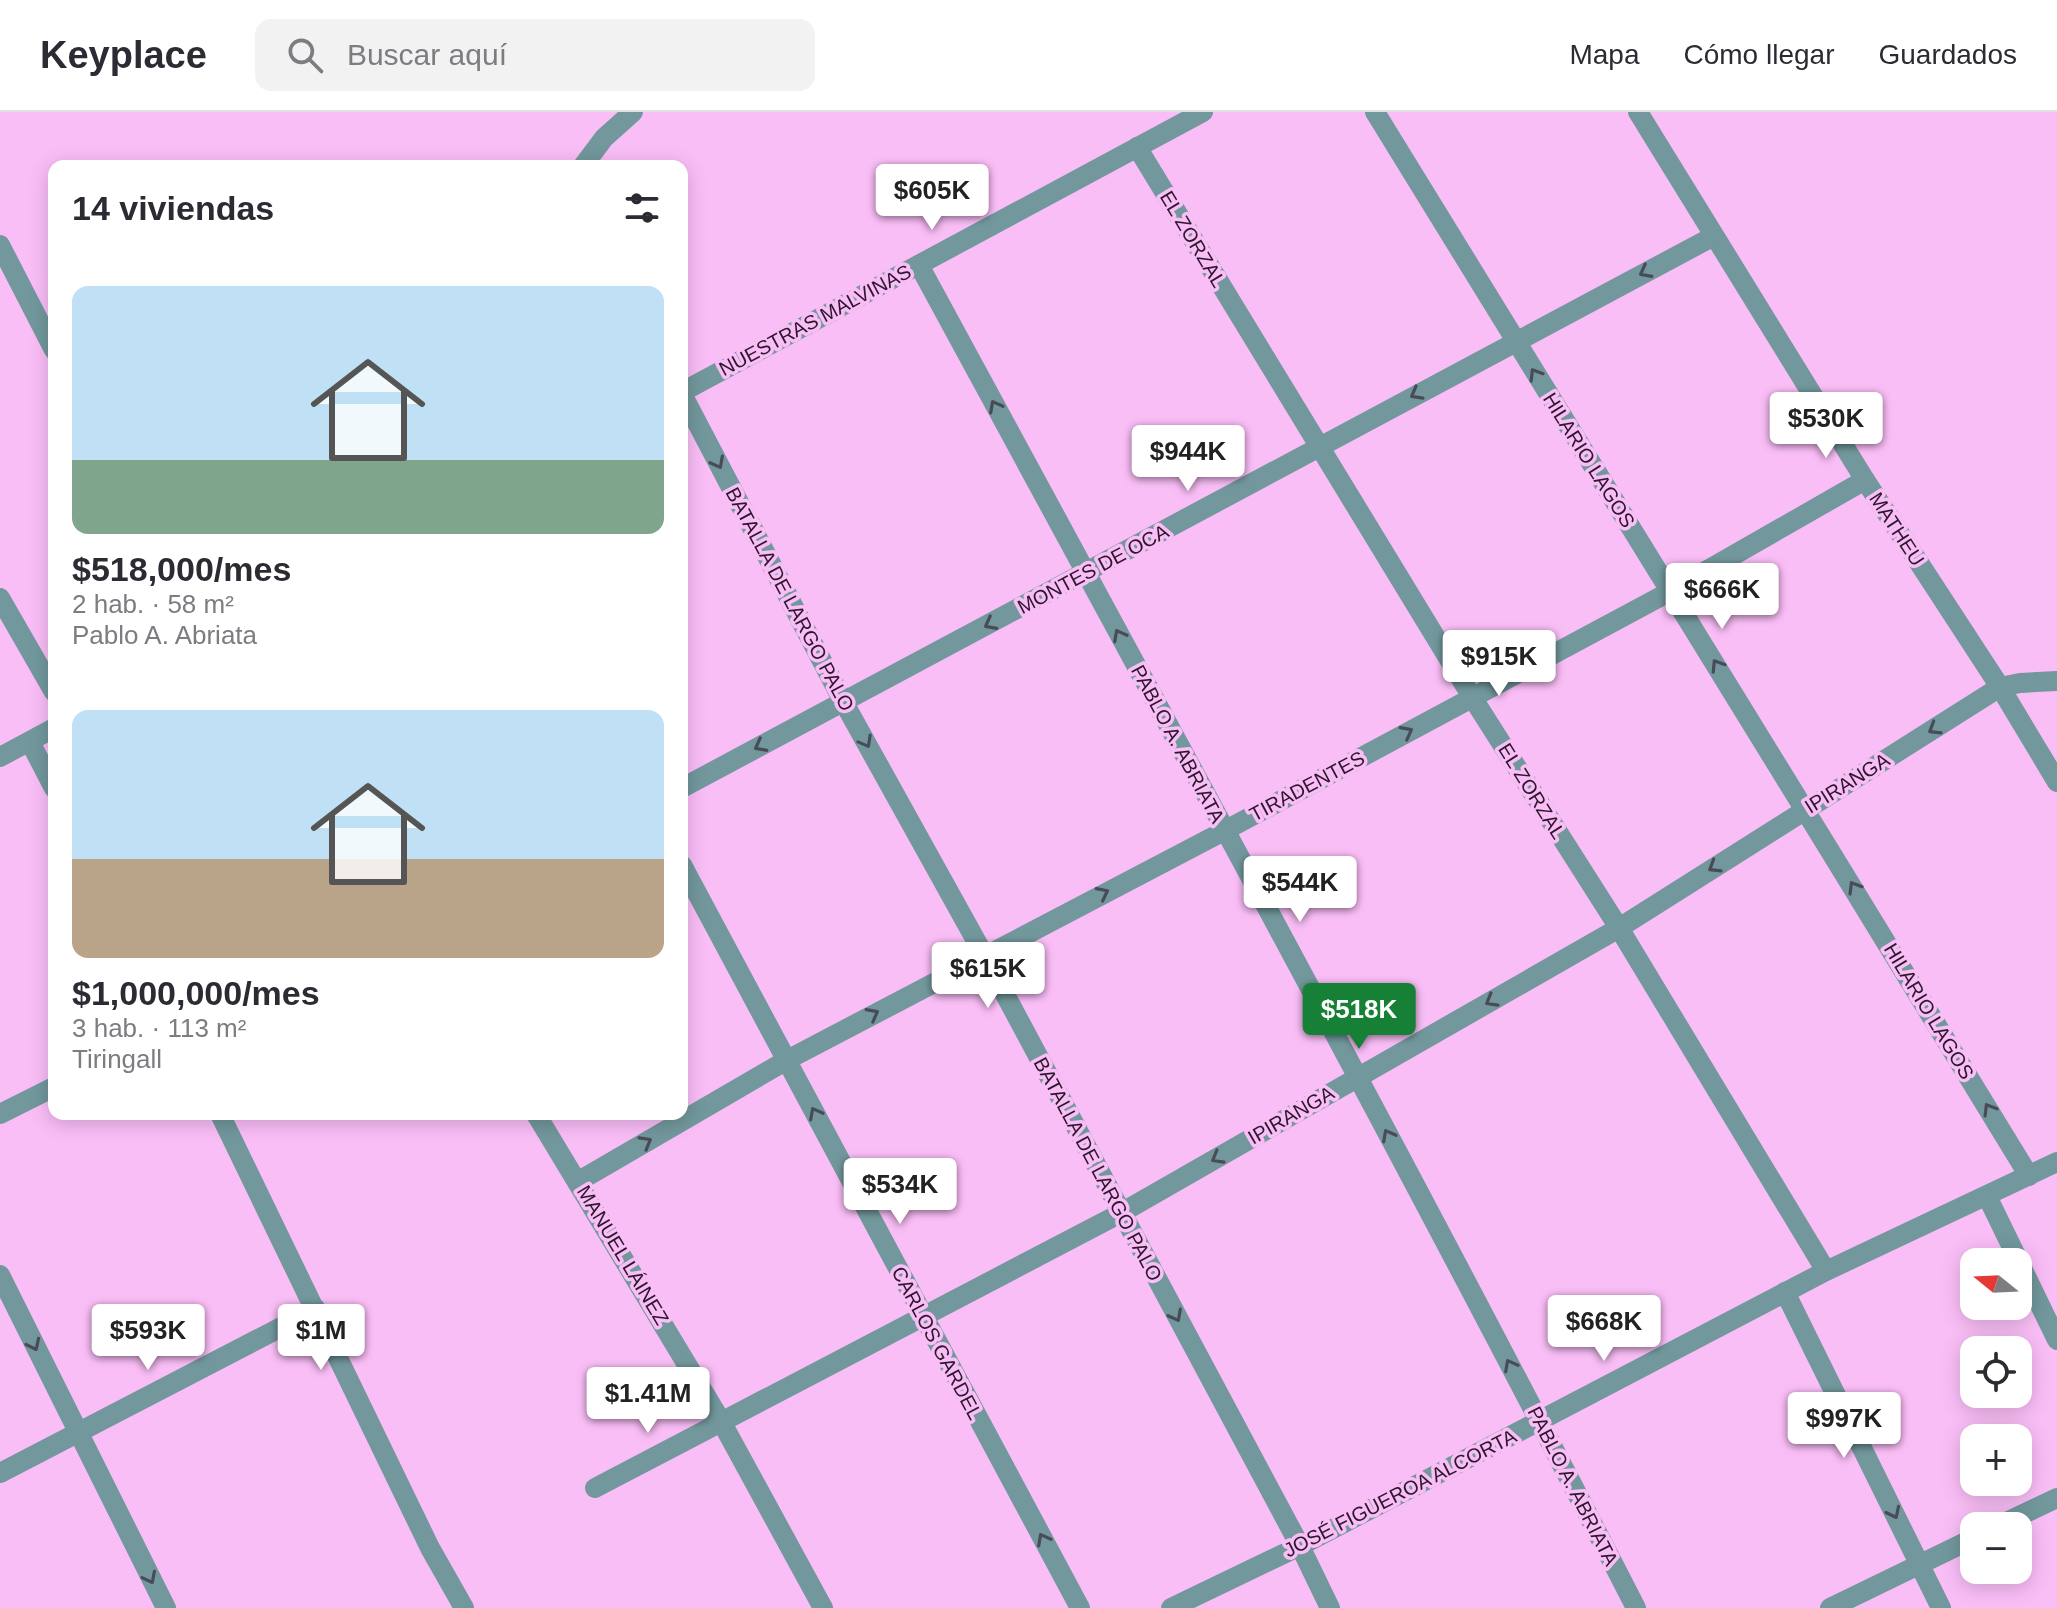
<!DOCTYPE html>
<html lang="es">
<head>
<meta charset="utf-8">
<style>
	:root { --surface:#fff; --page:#f2f2f3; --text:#2b2b33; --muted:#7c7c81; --line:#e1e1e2; --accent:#168136 }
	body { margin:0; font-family:Helvetica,sans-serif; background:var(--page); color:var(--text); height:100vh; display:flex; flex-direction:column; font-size:30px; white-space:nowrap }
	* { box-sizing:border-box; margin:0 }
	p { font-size:26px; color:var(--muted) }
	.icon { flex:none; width:44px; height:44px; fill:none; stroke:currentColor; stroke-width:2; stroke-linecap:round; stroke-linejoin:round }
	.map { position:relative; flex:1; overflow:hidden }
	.panel { position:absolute; left:48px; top:48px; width:640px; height:960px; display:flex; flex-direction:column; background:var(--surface); border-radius:16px; box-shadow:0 4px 20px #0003 }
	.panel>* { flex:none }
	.needle { width:52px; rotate:288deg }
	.tools { position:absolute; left:1960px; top:1136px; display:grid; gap:16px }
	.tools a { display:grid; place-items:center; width:72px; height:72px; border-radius:16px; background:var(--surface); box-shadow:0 4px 20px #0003; font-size:40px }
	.price { position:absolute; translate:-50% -68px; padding:0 18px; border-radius:8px; background:#fff; color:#222; font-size:26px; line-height:52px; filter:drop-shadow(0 2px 4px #0008) }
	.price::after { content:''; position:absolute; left:50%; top:48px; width:24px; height:18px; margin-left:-12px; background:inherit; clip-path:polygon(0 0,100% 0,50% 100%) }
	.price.selected { background:var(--accent); color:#fff }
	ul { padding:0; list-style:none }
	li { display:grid; align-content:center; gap:16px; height:424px; padding:0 24px }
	li span { display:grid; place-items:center; height:248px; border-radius:16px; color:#555 }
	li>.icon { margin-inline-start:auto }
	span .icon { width:144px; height:144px; fill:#fffc; stroke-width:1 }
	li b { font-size:34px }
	h2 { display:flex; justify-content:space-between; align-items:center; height:96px; padding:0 24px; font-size:34px }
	header { display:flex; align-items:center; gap:48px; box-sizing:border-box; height:112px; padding:0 40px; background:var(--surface); border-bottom:2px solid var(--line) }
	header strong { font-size:38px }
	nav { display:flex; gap:44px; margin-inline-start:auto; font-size:28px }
	.search { width:560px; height:72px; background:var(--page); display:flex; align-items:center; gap:20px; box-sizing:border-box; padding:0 28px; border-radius:16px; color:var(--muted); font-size:30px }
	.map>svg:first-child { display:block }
</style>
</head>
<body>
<header>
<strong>Keyplace</strong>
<div class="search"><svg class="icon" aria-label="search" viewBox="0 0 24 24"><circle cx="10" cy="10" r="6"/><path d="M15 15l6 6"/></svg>Buscar aquí</div>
<nav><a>Mapa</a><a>Cómo llegar</a><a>Guardados</a></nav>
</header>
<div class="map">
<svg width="2057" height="1496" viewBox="0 0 2057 1496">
	<rect width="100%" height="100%" fill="#fabef7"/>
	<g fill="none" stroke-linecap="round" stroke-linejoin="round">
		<g stroke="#72989d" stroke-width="20">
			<path d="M1375,0c216,355 438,708 654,1064"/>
			<polyline points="1638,0 1865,368 2000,575 2057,670"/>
			<polyline points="1137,35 1472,585 1619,816 1826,1159"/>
			<polyline points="583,54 604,26 633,0"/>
			<polyline points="0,133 54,238"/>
			<path d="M919,153c242,446 485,891 717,1343"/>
			<polyline points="682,280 1203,0"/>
			<polyline points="682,282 843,589 984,843 1300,1434 1330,1496"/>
			<polyline points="0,486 54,580"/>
			<polyline points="30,630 54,676"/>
			<polyline points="0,645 54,616"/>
			<polyline points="682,676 1714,124"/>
			<polyline points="682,753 1080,1496"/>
			<polyline points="0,1002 54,975"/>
			<polyline points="220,1002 430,1436 464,1496"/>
			<polyline points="536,1002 721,1309 823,1496"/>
			<polyline points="579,1069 787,948 1224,719 1671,479 1865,368"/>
			<polyline points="1987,1084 2057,1228"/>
			<polyline points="0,1163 166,1496"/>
			<polyline points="1785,1180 1941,1496"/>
			<polyline points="0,1361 316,1197"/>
			<polyline points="595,1376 1121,1101 1619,816 2000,575 2020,571 2057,569"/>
			<polyline points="1998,1414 2057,1386"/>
			<polyline points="1171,1496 1300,1434 1826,1159 2057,1050"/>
			<polyline points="1830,1496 1974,1426"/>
		</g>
	</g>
	<defs><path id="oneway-chevron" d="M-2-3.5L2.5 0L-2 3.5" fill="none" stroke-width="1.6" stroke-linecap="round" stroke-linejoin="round" transform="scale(2)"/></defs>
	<g stroke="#494b59">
		<use href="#oneway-chevron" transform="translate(1645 160) rotate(152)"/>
		<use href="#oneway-chevron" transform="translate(1535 262) rotate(-122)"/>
		<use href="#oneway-chevron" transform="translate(1416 282) rotate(151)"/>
		<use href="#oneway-chevron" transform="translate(995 294) rotate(-118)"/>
		<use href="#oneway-chevron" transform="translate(718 351) rotate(62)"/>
		<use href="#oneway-chevron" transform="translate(990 512) rotate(152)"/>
		<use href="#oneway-chevron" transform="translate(1119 523) rotate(-118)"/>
		<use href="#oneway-chevron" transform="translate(1717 553) rotate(-122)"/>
		<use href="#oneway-chevron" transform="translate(1934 617) rotate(148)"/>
		<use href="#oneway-chevron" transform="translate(1407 620) rotate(-28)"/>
		<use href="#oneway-chevron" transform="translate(866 630) rotate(61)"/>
		<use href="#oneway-chevron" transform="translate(760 634) rotate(152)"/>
		<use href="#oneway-chevron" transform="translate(1714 755) rotate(148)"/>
		<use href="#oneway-chevron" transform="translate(1854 775) rotate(-121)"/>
		<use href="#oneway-chevron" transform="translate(1103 781) rotate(-27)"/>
		<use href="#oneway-chevron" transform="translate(1491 889) rotate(150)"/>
		<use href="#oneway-chevron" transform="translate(873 902) rotate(-28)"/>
		<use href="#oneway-chevron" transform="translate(1989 997) rotate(-121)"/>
		<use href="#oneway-chevron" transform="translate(815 1001) rotate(-118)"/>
		<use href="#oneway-chevron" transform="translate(1388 1023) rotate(-118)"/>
		<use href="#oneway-chevron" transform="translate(646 1030) rotate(-30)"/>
		<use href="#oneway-chevron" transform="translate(1217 1046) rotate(150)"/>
		<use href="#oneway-chevron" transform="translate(1176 1204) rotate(62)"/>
		<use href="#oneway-chevron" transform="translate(34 1233) rotate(64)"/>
		<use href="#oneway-chevron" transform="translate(1510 1253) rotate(-118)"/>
		<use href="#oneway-chevron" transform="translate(1894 1401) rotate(64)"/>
		<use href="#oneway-chevron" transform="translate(1043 1427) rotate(-118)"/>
		<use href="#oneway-chevron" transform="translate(150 1466) rotate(63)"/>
	</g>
	<g text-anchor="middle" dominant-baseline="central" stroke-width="7" stroke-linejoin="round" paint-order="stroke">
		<g font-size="20" fill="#2d172c" stroke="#fabef7">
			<text transform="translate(1193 127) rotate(59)">EL ZORZAL</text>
			<text transform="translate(815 208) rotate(-28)">NUESTRAS MALVINAS</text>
			<text transform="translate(1589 348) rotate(58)">HILARIO LAGOS</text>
			<text transform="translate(1897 417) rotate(57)">MATHEU</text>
			<text transform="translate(1093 457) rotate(-28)">MONTES DE OCA</text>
			<text transform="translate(790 487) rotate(62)">BATALLA DE LARGO PALO</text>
			<text transform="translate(1178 632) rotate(62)">PABLO A. ABRIATA</text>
			<text transform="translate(1847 671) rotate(-32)">IPIRANGA</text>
			<text transform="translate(1307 674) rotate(-28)">TIRADENTES</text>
			<text transform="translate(1532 679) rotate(58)">EL ZORZAL</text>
			<text transform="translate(1929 899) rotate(59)">HILARIO LAGOS</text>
			<text transform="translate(1291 1003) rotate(-30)">IPIRANGA</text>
			<text transform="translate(1098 1057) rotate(62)">BATALLA DE LARGO PALO</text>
			<text transform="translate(623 1143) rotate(59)">MANUEL LÁINEZ</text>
			<text transform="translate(937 1231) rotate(62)">CARLOS GARDEL</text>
			<text transform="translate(1573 1374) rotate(63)">PABLO A. ABRIATA</text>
			<text transform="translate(1400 1381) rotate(-27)">JOSÉ FIGUEROA ALCORTA</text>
		</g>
	</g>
</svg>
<div class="tools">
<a><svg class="needle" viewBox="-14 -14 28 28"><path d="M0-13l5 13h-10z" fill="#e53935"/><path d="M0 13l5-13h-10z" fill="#7c7c81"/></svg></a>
<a><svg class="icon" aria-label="locate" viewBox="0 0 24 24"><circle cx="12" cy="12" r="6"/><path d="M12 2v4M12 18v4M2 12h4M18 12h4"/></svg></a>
<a>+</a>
<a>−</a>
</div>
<b class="price" style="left:932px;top:120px">$605K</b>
<b class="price" style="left:1826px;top:348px">$530K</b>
<b class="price" style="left:1188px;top:381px">$944K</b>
<b class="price" style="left:1722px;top:519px">$666K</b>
<b class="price" style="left:1499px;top:586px">$915K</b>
<b class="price" style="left:1300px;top:812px">$544K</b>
<b class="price" style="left:988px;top:898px">$615K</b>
<b class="price selected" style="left:1359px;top:939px">$518K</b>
<b class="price" style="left:900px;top:1114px">$534K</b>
<b class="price" style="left:1604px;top:1251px">$668K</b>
<b class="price" style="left:148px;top:1260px">$593K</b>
<b class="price" style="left:321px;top:1260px">$1M</b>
<b class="price" style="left:648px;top:1323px">$1.41M</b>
<b class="price" style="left:1844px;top:1348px">$997K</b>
<section class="panel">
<h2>14 viviendas<svg class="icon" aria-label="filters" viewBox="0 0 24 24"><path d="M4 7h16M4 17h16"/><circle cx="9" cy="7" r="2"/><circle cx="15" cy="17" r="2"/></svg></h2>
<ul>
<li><span style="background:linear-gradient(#bfe0f5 70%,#7fa58c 0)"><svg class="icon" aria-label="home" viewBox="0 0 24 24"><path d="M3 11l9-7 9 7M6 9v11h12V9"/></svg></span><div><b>$518,000/mes</b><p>2 hab. · 58 m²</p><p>Pablo A. Abriata</p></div></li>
<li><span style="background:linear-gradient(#bfe0f5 60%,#b9a48a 0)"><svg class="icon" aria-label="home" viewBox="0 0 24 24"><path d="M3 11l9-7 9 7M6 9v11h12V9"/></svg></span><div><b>$1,000,000/mes</b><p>3 hab. · 113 m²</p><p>Tiringall</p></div></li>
</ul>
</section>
</div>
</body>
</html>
